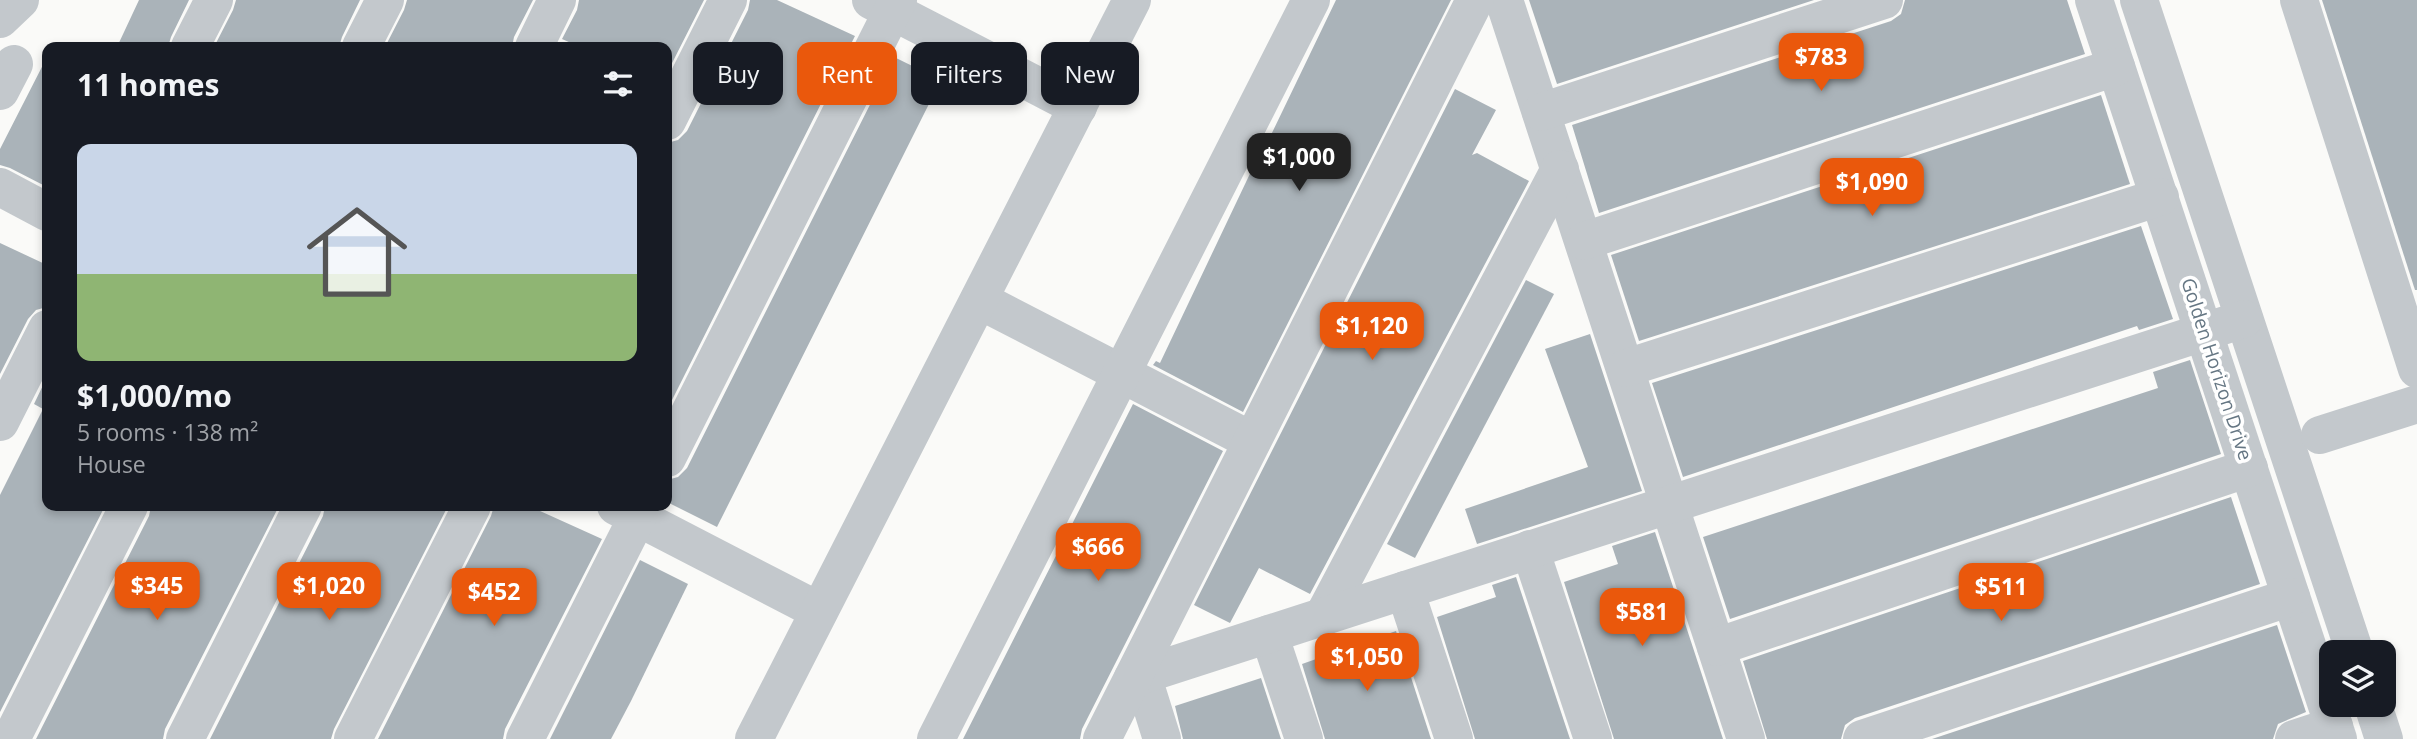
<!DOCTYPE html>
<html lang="en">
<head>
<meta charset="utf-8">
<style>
	:root { --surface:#171b24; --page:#242831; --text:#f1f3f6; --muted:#9ea1a6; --accent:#ea580c }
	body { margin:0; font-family:"Open Sans",sans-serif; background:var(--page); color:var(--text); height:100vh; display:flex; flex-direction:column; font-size:26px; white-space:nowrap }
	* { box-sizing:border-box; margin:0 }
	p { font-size:23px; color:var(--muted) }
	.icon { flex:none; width:38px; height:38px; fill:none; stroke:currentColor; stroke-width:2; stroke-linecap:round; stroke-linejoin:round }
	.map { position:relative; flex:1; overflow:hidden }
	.drawer { position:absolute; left:42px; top:42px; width:630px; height:469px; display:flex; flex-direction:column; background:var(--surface); border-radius:14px; box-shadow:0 4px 10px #0003 }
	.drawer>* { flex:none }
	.guide { position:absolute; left:693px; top:42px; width:665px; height:63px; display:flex; gap:14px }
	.controls { position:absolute; left:2319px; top:640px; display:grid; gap:14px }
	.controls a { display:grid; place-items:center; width:77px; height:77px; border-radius:14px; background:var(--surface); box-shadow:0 4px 10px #0003; font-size:35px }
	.price { position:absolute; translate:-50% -60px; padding:0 16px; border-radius:14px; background:var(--accent); color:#fff; font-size:23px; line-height:46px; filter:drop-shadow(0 2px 4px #0008) }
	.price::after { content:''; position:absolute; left:50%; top:42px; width:21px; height:16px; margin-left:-10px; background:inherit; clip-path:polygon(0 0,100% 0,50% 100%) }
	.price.active { background:#222; color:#fff }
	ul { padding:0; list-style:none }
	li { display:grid; align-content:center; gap:14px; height:371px; padding:0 35px }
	li span { display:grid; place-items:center; height:217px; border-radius:14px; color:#555 }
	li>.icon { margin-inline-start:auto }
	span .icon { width:126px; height:126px; fill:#fffc; stroke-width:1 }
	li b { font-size:30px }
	h2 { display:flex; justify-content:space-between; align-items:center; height:84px; padding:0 35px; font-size:30px }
	.pill { padding:0 24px; border-radius:14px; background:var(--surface); box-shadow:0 4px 10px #0003; font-size:24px; line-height:63px }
	.pill.active { background:var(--accent); color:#fff }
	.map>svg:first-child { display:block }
</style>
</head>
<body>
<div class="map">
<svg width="2417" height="739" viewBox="0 0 2417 739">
	<rect width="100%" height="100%" fill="#fafaf8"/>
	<g fill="#aab3b9">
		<polygon points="139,0 189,0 171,37 168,47 117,47"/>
		<polygon points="236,0 360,0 342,37 339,47 214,47 233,10"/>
		<polygon points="407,0 533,0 514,37 512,47 385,47 404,10"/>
		<polygon points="579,0 704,0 667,73 667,47 580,47 562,39 577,10"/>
		<polygon points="750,0 777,0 855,36 667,410 667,143 678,140 687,131 748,10"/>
		<polygon points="1336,0 1451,0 1243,412 1153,365 1156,361 1160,363 1256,161 1258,162"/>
		<polygon points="1529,0 1814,0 1557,84"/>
		<polygon points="1905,0 2067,0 2085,54 1599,213 1572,125 1891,21 1901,14"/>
		<polygon points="2322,0 2417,0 2417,290 2415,290"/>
		<polygon points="47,57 47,187 10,168 0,165 0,149"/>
		<polygon points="894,57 941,80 717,527 667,502 667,480 678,477 687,468"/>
		<polygon points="1455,89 1496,110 1472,155 1477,153 1529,181 1310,594 1259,568 1230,623 1194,605"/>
		<polygon points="2101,95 2130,184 1639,341 1611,255"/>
		<polygon points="2141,226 2173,319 2139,330 2137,326 1683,477 1652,383"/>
		<polygon points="0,243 47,265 47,307 36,310 28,319 0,374"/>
		<polygon points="1526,280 1554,294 1415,558 1387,544"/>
		<polygon points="1590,334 1642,491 1477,544 1465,509 1588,467 1545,349"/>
		<polygon points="2190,360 2221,454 1730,619 1703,537 2158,388 2153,372"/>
		<polygon points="47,377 47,506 105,506 0,712 0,495 43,409 34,404"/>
		<polygon points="1133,404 1223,451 1082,729 1080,739 963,739"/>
		<polygon points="2231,497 2260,584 1855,718 1845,725 1841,739 1767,739 1743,661"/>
		<polygon points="151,506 279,506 165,729 163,739 36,739 149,516"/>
		<polygon points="325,506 448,506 334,729 331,739 210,739 323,516"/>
		<polygon points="494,506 529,506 602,539 505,729 503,739 378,739 491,516"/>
		<polygon points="1655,532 1723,739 1614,739 1564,582 1618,564 1612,546"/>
		<polygon points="640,560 688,584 631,701 611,739 550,739"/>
		<polygon points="1516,577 1570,739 1475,739 1437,617 1496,597 1492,585"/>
		<polygon points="2277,625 2306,712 2278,724 2273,739 1932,739"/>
		<polygon points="1396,631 1431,739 1325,739 1302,664"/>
		<polygon points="1261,678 1281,739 1183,739 1175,706"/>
	</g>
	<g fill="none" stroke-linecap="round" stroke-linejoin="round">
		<g stroke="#c3c8cc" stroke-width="38">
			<polyline points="871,0 1078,107"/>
			<polyline points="1504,0 1746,739"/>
			<polyline points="2094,0 2338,739"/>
			<polyline points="2139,0 2355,653"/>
			<polyline points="2299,0 2417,369"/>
			<polyline points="0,19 20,0"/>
			<polyline points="190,47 214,0"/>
			<polyline points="361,47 385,0"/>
			<polyline points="534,47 557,0"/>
			<polyline points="0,91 14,64"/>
			<polyline points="1541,112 1884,0"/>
			<polyline points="667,121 728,0"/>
			<polyline points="0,187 47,212"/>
			<polyline points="1584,241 2116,67"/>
			<polyline points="979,300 1252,441"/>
			<polyline points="1626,368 2160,197"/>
			<polyline points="0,422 47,329"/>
			<polyline points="2320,435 2417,404"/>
			<polyline points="667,458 898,0"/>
			<polyline points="616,506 819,611"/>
			<polyline points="1530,549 1593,739"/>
			<polyline points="1405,590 1454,739"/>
			<polyline points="1323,617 1560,169"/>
			<polyline points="1269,634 1304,739"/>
			<polyline points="1716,647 2249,468"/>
			<polyline points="1142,675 1162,739"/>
			<polyline points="1133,678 2244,319"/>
			<polyline points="2373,705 2384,739"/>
			<polyline points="11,739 129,506"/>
			<polyline points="185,739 303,506"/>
			<polyline points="353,739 472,506"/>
			<polyline points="525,739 643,506"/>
			<polyline points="754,739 1132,0"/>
			<polyline points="936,739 1311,0"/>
			<polyline points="1102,739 1475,0"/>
			<polyline points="1862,739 2291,597"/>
			<polyline points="2294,739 2334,726"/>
		</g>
	</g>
	<g text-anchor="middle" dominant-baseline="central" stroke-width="7" stroke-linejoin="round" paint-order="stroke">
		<g font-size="19" fill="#657683" stroke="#fff">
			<text transform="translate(2217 369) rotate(72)">Golden Horizon Drive</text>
		</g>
	</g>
</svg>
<div class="controls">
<a><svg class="icon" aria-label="layers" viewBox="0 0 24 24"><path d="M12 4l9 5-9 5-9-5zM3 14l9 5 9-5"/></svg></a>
</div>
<b class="price" style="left:1821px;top:93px">$783</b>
<b class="price active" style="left:1299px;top:193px">$1,000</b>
<b class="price" style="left:1872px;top:218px">$1,090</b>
<b class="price" style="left:1372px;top:362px">$1,120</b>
<b class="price" style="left:1098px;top:583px">$666</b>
<b class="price" style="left:157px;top:622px">$345</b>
<b class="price" style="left:329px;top:622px">$1,020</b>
<b class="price" style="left:2001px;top:623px">$511</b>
<b class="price" style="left:494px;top:628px">$452</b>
<b class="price" style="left:1642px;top:648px">$581</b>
<b class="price" style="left:1367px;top:693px">$1,050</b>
<div class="guide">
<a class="pill">Buy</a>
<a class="pill active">Rent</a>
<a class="pill">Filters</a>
<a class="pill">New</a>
</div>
<section class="drawer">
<h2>11 homes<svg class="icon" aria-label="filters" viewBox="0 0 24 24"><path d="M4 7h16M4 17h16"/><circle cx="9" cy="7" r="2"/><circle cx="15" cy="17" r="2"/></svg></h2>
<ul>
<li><span style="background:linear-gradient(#c9d6e8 60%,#8fb573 0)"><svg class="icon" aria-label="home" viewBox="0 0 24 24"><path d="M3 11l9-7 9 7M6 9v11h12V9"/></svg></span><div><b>$1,000/mo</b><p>5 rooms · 138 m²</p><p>House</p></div></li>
</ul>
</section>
</div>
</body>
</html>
